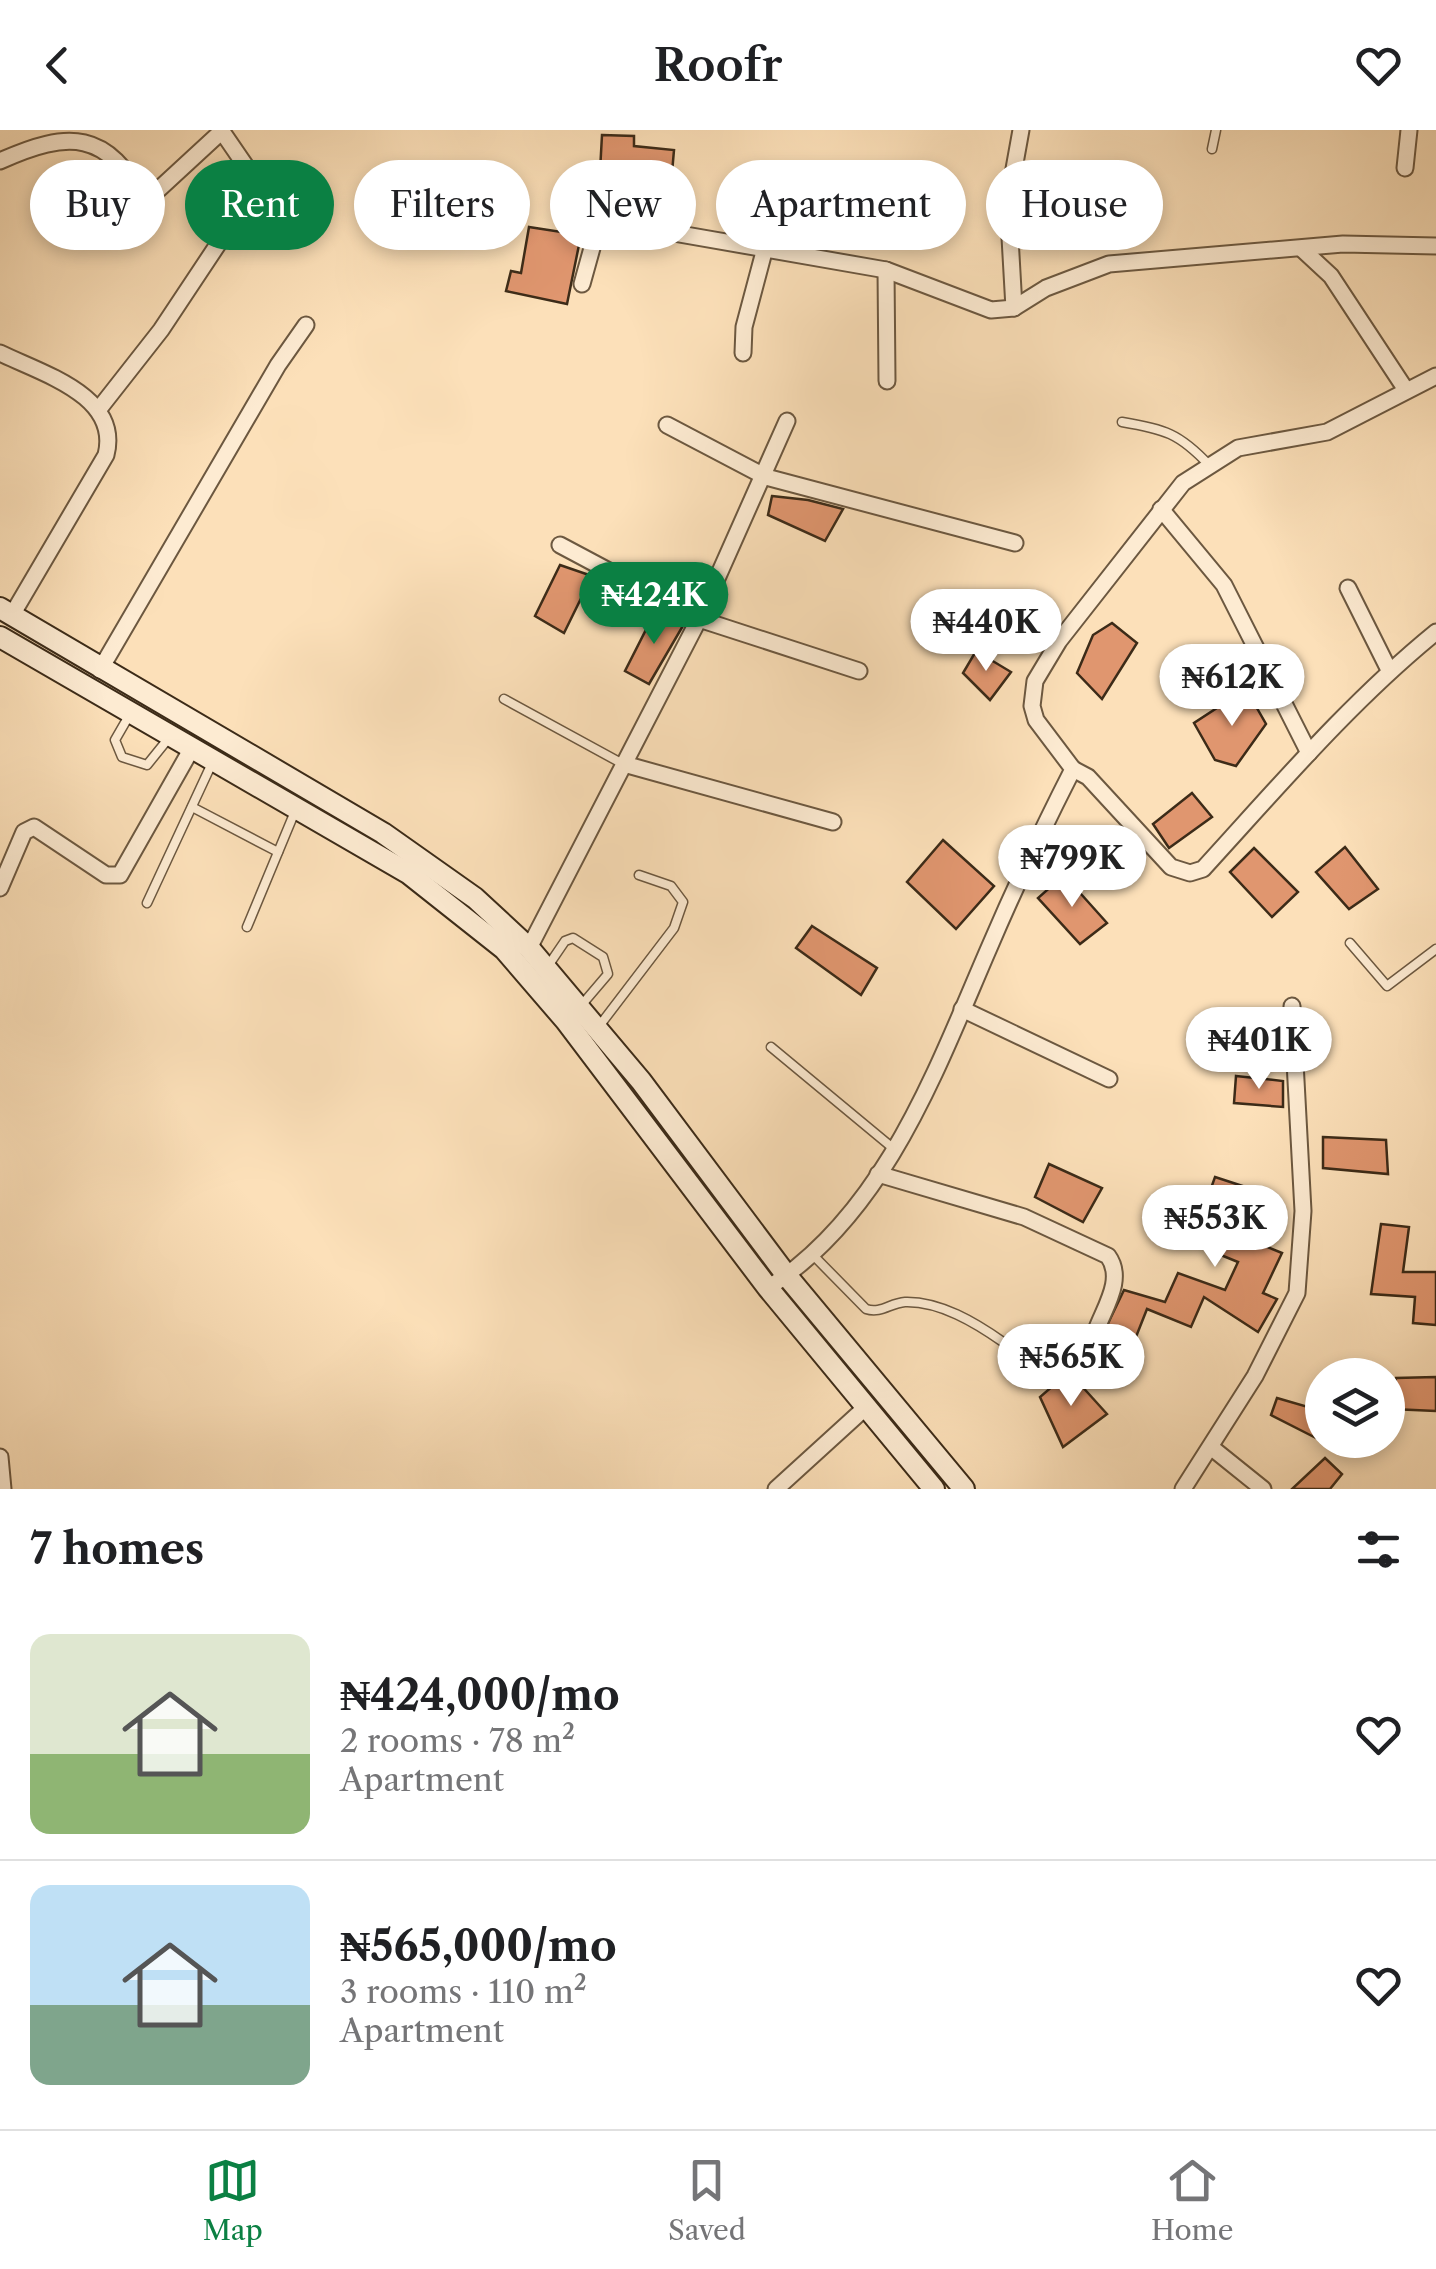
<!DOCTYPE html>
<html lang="en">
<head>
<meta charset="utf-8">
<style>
	:root { --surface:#fff; --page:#f2f2f2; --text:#202124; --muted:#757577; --line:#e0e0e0; --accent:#0b8043 }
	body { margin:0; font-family:"Libre Caslon Text",serif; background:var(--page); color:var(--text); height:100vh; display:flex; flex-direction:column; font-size:38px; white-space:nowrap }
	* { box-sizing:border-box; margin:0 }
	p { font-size:32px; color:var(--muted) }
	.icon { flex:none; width:55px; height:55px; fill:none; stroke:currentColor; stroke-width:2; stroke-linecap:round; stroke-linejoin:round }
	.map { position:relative; height:1359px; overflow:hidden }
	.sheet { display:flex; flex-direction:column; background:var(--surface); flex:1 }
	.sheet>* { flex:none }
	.top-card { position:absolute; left:30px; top:30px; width:1378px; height:90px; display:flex; gap:20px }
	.fabs { position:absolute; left:1305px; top:1228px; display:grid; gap:20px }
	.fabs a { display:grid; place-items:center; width:100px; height:100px; border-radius:50%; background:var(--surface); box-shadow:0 5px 15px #0003; font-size:50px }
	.price { position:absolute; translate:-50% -85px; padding:0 22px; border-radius:35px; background:#fff; color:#222; font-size:32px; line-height:65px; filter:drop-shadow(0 2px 5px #0008) }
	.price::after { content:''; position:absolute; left:50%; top:60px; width:30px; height:22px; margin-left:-15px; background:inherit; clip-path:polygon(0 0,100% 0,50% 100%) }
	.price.current { background:var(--accent); color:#fff }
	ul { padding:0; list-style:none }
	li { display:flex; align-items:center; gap:30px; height:250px; padding:0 30px }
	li+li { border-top:2px solid var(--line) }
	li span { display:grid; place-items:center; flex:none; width:280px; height:200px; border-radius:20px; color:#555 }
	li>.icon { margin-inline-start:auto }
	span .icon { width:120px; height:120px; fill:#fffc; stroke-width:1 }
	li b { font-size:42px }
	h2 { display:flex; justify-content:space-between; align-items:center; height:120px; padding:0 30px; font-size:42px }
	.tag { padding:0 35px; border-radius:45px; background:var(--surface); box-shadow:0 5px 15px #0003; font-size:35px; line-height:90px }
	.tag.current { background:var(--accent); color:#fff }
	header { display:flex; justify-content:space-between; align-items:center; height:130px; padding:0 30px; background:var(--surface); font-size:45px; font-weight:600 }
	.dock { display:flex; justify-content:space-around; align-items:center; height:140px; border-top:2px solid var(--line); background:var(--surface); font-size:28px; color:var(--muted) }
	.dock a { display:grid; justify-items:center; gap:5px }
	.dock .current { color:var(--accent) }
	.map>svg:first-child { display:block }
</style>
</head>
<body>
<header><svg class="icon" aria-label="back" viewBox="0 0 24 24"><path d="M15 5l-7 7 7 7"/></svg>Roofr<svg class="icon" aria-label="heart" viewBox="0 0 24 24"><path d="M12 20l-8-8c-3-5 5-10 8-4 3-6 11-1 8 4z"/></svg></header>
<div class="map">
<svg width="1436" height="1359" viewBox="0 0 1436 1359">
	<rect width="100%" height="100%" fill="#fce0b9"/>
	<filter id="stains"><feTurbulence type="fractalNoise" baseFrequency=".002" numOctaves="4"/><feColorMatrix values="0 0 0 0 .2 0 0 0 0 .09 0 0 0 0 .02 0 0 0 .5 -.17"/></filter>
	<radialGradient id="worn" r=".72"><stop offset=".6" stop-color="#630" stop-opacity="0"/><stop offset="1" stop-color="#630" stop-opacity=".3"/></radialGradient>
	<g fill="#e0966f" stroke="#3c2b18" stroke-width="2.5">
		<polygon points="602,5 634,6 634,16 674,20 668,88 598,78"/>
		<polygon points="529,97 581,105 567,174 506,161 511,141 521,143"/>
		<polygon points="772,366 808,370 843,379 825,411 768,385"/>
		<polygon points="560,435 592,446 564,503 535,486"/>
		<polygon points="656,480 684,494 649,554 625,541"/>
		<polygon points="1112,493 1137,513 1102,569 1077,543 1093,505"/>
		<polygon points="976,521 1011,542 990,570 963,543"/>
		<polygon points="1246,559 1266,594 1236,636 1215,630 1194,593"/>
		<polygon points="1192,663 1212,687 1169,718 1153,694"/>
		<polygon points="943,710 994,756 956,799 907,752"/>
		<polygon points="1345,717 1378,759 1349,779 1316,742"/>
		<polygon points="1254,718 1298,762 1272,787 1230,742"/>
		<polygon points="1064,745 1107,793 1080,814 1038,768"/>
		<polygon points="812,796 877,838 861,865 796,818"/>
		<polygon points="1236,946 1283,951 1283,977 1234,973"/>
		<polygon points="1323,1007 1386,1010 1388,1044 1323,1038"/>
		<polygon points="1049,1034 1102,1058 1083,1092 1035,1067"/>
		<polygon points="1215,1047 1273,1066 1260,1114 1282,1123 1263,1163 1277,1169 1258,1202 1204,1167 1191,1197 1147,1179 1132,1217 1101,1208 1124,1160 1165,1172 1178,1143 1225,1160 1238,1132 1206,1119 1220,1082 1205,1075"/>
		<polygon points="1381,1094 1409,1097 1403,1142 1436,1142 1436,1195 1413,1193 1415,1167 1371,1164"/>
		<polygon points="1069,1242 1107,1284 1063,1317 1040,1267"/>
		<polygon points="1436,1247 1436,1281 1392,1279 1396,1248"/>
		<polygon points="1277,1268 1322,1281 1316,1308 1271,1285"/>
		<polygon points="1325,1328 1342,1344 1330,1359 1292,1359"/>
	</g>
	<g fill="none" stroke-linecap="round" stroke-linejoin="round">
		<g stroke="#6c5840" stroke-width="11">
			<g id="lane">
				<polyline points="1212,19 1216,0"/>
				<path d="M1122,292c42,7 57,11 87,43"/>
				<polyline points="504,569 623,634"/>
				<polyline points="130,584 115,610 122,627 147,635 168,609"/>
				<polyline points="192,677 278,722"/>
				<polyline points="147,773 213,631"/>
				<polyline points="247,797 296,679"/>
				<polyline points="1350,813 1387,856 1436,819"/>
				<polyline points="548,836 565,811 573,808 603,827 608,844 579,878"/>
				<polyline points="600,895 674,798 683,772 671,756 639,745"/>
				<polyline points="771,917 894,1019"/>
				<path d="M810,1122l56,57c15,5 24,-6 39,-7 35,-1 71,21 98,40"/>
			</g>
		</g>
		<g stroke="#6c5840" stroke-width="19">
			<g id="street">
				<path d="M0,31c69,-31 107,-31 145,41l77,-71"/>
				<polyline points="1405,38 1409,0"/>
				<polyline points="1303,120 1331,146 1406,260"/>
				<polyline points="886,140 887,251"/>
				<polyline points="582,154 597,100 605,91 886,140 991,180 1014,178 1046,158 1109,134 1343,114 1436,116"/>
				<polyline points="1014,178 1008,72 1021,0"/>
				<path d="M0,223c43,21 121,43 106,102l-94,160"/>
				<polyline points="743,223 744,197 765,118"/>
				<polyline points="99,279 161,200 258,54 221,0"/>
				<polyline points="667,295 766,347 1015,413"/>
				<polyline points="1161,379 1224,455 1309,623"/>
				<polyline points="560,415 699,489 859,541"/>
				<polyline points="1348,458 1389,540"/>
				<polyline points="100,540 278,235 306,195"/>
				<polyline points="624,634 833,692"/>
				<path d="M1073,639l15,8 83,90 19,6 13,-4c75,-82 147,-167 233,-237"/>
				<polyline points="0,758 24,702 34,697 106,745 120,745 192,618"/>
				<polyline points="529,818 699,489 787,291"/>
				<polyline points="962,879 1109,949"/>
				<path d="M878,1044l146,43 84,39c16,22 -2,49 -11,72"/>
				<path d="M768,1158c118,-76 168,-218 221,-340 26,-61 54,-120 84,-179l-37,-49 -4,-14 3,-25 24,-40 124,-158 55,-35 89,-16 109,-56"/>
				<polyline points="1212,1318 1263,1359"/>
				<polyline points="0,1327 3,1359"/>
				<polyline points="776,1359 865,1278"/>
				<polyline points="1183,1359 1255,1246 1297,1163 1303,1081 1292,876"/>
			</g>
		</g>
		<g stroke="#3c2b18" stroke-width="24">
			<g id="secondary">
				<polyline points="0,478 383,703 475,768 529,818 641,951 787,1146 964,1359"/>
				<polyline points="0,507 408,743 504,819 566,891 768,1158 934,1359"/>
			</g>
		</g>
		<use href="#lane" stroke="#fdebd2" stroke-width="8"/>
		<use href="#street" stroke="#fdebd2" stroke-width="15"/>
		<use href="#secondary" stroke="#fdebd2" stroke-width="20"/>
	</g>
	<rect width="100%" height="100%" filter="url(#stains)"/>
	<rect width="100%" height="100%" fill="url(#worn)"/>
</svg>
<div class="fabs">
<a><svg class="icon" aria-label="layers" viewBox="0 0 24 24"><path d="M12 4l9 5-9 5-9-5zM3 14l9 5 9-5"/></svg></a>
</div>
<b class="price current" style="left:654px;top:517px">₦424K</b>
<b class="price" style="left:986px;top:544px">₦440K</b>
<b class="price" style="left:1232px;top:599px">₦612K</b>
<b class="price" style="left:1072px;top:780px">₦799K</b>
<b class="price" style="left:1259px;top:962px">₦401K</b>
<b class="price" style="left:1215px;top:1140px">₦553K</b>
<b class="price" style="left:1071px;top:1279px">₦565K</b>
<div class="top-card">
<a class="tag">Buy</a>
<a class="tag current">Rent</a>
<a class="tag">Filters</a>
<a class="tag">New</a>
<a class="tag">Apartment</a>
<a class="tag">House</a>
</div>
</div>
<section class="sheet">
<h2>7 homes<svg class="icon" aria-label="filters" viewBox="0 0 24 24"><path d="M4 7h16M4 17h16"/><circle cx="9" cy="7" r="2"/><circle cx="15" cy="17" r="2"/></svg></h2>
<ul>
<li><span style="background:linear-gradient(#dfe7d0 60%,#8fb573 0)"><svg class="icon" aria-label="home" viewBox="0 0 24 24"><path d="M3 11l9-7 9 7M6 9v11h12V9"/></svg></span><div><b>₦424,000/mo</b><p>2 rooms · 78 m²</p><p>Apartment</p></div><svg class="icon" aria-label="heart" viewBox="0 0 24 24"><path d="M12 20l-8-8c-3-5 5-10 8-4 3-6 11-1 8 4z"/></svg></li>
<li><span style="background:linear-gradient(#bfe0f5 60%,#7fa58c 0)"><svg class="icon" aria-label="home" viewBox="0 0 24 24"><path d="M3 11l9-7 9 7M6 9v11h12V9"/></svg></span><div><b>₦565,000/mo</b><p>3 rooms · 110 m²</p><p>Apartment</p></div><svg class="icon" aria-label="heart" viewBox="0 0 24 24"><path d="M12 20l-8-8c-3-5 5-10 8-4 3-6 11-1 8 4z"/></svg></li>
</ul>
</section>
<nav class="dock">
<a class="current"><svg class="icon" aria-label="map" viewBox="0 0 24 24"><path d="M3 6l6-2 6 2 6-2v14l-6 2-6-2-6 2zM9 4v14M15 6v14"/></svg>Map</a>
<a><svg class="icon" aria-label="saved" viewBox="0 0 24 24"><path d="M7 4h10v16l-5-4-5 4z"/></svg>Saved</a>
<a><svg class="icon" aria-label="home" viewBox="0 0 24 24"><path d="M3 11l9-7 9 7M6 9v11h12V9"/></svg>Home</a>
</nav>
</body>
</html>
